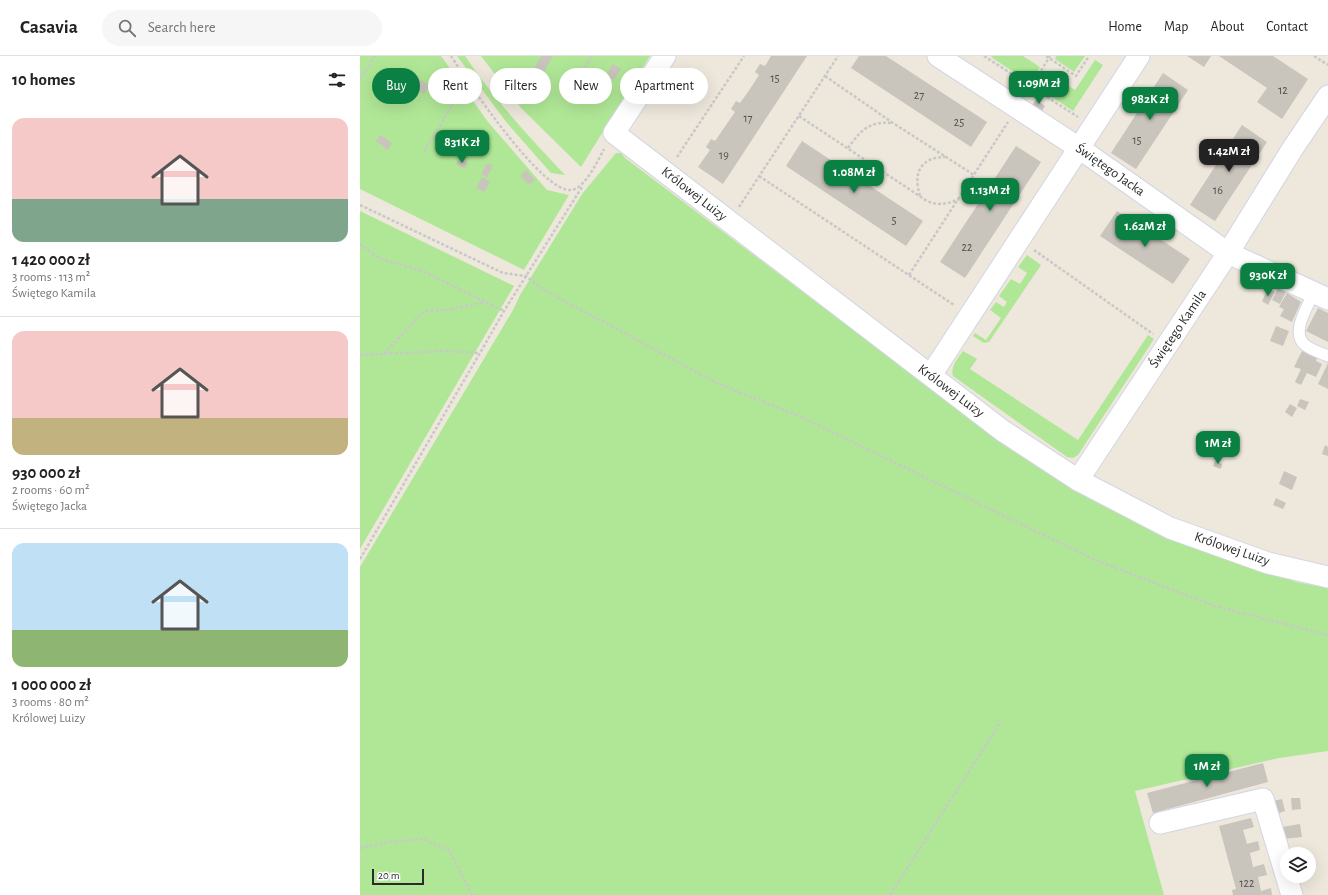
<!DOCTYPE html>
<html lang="en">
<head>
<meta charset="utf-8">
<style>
	:root { --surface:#fff; --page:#f6f6f6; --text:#222; --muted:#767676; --line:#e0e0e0; --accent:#0b8043 }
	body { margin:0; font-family:"Alegreya Sans",sans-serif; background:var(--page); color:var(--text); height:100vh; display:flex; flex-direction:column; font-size:15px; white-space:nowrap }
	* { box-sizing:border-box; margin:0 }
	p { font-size:13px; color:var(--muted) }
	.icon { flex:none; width:22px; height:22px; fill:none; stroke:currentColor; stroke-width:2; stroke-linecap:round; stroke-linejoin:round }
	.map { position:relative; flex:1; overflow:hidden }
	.sheet { display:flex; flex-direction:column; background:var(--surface); width:360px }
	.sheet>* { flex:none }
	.banner { position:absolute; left:12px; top:12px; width:380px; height:36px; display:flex; gap:8px }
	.buttons { position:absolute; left:920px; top:791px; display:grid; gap:8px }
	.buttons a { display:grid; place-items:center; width:36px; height:36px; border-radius:50%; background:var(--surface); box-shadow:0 4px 16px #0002; font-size:20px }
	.scale { position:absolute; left:12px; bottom:10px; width:52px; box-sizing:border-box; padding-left:4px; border:2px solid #2b2b2b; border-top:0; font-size:11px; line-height:14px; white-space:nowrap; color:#2b2b2b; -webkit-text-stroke:3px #fff; paint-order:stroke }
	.price { position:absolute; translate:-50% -34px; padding:0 9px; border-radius:8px; background:var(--accent); color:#fff; font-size:13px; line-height:26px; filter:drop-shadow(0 1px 2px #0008) }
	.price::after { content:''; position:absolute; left:50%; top:24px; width:12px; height:9px; margin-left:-6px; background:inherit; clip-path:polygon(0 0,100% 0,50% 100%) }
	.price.selected { background:#222; color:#fff }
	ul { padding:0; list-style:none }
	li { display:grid; align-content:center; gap:8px; height:212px; padding:0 12px }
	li+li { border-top:1px solid var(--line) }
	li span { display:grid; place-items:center; height:124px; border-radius:12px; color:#555 }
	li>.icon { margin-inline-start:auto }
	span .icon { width:72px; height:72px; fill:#fffc; stroke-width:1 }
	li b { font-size:17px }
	h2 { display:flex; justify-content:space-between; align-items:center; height:48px; padding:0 12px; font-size:17px }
	.pill { padding:0 14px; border-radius:18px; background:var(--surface); box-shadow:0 4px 16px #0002; font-size:14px; line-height:36px }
	.pill.selected { background:var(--accent); color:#fff }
	header { display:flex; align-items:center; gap:24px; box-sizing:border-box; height:56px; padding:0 20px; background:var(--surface); border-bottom:1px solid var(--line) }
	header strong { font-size:19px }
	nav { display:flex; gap:22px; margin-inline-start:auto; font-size:14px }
	.search { width:280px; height:36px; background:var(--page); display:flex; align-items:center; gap:10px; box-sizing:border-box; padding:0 14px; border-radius:22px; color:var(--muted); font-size:15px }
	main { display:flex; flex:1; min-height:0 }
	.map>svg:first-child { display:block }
</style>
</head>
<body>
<header>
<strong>Casavia</strong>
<div class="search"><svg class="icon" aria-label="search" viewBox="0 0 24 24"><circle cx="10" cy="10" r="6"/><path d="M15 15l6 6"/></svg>Search here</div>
<nav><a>Home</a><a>Map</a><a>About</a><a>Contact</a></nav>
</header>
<main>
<section class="sheet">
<h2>10 homes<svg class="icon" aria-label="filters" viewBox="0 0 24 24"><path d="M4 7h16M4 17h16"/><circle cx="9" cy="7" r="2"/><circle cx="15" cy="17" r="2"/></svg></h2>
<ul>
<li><span style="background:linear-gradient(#f6c9c9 65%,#7fa58c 0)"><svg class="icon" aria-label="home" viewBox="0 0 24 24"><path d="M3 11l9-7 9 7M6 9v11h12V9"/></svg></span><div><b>1 420 000 zł</b><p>3 rooms · 113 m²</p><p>Świętego Kamila</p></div></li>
<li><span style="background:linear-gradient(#f6c9c9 70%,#c2b280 0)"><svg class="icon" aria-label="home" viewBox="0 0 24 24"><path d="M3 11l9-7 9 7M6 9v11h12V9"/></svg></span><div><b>930 000 zł</b><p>2 rooms · 60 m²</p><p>Świętego Jacka</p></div></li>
<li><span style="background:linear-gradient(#bfe0f5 70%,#8fb573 0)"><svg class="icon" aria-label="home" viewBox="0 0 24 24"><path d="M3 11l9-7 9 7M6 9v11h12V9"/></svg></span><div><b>1 000 000 zł</b><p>3 rooms · 80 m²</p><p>Królowej Luizy</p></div></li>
</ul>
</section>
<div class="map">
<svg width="968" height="839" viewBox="0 0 968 839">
	<rect width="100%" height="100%" fill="#eee7dc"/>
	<g fill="#b0e796">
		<polygon points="0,0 81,0 128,66 187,134 209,139 164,214 0,133"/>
		<path d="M97,0h8c29,43 64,81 100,119l-14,-2 -44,-50z"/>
		<polygon points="121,0 290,0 221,111 161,52"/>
		<polygon points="632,0 663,0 680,11 670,27 631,1"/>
		<polygon points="696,0 725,0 714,16 695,3"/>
		<polygon points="735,4 743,9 713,55 677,31 687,16 715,34"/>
		<polygon points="256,97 261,97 265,102 634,380 822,487 936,526 968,532 968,695 919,702 775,735 804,839 0,839 0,511 153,254 160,239 222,138"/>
		<polygon points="0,155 154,230 0,493"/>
		<polygon points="667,199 681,209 629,286 624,287 613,280 615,277 626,284 641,262 630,254 636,246 644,251 647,246 639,240 651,223 660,228 667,217 658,211"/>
		<path d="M788,279l6,4 -76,116 -5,3 -6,-1 -114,-81c-3,-9 5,-18 10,-25l14,8 -7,10 108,71z"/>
	</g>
	<g fill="#c9c4bc">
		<polygon points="181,0 193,0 182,19 173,14"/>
		<polygon points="411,0 447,0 363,128 338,111 350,94 346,91 351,83 355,85 375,56 371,53 376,45 380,47 390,33 399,19 395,16 400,8 405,10"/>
		<polygon points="499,0 526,0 627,66 611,91 491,12"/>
		<polygon points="827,0 851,0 844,11"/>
		<polygon points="859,0 913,0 948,23 922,63 897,46 907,32"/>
		<polygon points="253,8 261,13 254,24 246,19"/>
		<polygon points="234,17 250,26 238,46 231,42 239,27 231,22"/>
		<polygon points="803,17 828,34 776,113 751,97"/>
		<polygon points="55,21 70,29 64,38 50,30"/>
		<polygon points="676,44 685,50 682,55 672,49"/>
		<polygon points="882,69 907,86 855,165 830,149"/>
		<polygon points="20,79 32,87 28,94 16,85"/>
		<polygon points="442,85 563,165 546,190 426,110"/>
		<polygon points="656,90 681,106 605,222 580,206"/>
		<polygon points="100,103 108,107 105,113 96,108"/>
		<polygon points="127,107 133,110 127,121 121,118"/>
		<polygon points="166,114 175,124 169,129 160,120"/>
		<polygon points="122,121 130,125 124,136 116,132"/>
		<polygon points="757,155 830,203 813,228 740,180"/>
		<polygon points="918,232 926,236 920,248 912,244"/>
		<polygon points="908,233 915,236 908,249 902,245"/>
		<polygon points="927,237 941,246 932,266 920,260 924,253 919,251"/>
		<polygon points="958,252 968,257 968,286 946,275"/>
		<polygon points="916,270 929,275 923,290 910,285"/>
		<polygon points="942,295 957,302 956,305 962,308 956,321 947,317 941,329 935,326 941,313 934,311"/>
		<polygon points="968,307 968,333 958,328"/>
		<polygon points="940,343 949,346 945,354 937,350"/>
		<polygon points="930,348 937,352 932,361 925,356"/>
		<polygon points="965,389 968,391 968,400 962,398"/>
		<polygon points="855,405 862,408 861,413 853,410"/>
		<polygon points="924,415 937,421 932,434 919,428"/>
		<polygon points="916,442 926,447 923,453 913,449"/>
		<polygon points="903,707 908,726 793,757 787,737"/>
		<polygon points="931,742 940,742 941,753 932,754"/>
		<polygon points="922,743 925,755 916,758 913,745"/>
		<polygon points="891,762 894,771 883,774 887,788 898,785 900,794 890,797 893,811 904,808 907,819 898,821 901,835 911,832 912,839 873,839 872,834 876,833 859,770"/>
		<polygon points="940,768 942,781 924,783 922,771"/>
	</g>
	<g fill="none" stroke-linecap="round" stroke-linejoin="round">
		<g stroke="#d2d5e5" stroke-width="13">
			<path id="lane" d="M954,236c-6,14 -24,41 -9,53 6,5 16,8 23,11"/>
		</g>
		<g stroke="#d2d5e5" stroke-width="23">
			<g id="street">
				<polyline points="305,0 254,77 643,375 718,424 810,472 908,507 968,521"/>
				<polyline points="578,0 719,92 868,197 968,243"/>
				<polyline points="571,319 779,0"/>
				<polyline points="718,424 868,197 933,92 968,40"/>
				<polyline points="800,767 903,743 932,839"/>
			</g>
		</g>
		<g stroke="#c8c8c8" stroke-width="2.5" stroke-dasharray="3 2" stroke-linecap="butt">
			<path d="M91,0c17,26 91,137 120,134 14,-1 27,-30 33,-41"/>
			<polyline points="624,0 718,61"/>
			<polyline points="686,0 716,20 729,0"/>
			<polyline points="954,0 968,9"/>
			<polyline points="465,20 533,67 614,119"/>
			<polyline points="0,23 15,0"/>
			<polyline points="211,33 232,0"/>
			<polyline points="668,36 690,0"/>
			<path d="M439,60l128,85c11,5 21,3 32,-2"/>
			<path d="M488,92c13,-18 21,-27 44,-25"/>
			<polyline points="64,96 107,24"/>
			<polyline points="317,101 384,0"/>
			<polyline points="399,120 594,249"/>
			<path d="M560,140c-7,-23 0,-39 26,-39"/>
			<polyline points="0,149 143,217 166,220 182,233 359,328 439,360 735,504 855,550 968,579"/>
			<polyline points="379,151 478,0"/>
			<polyline points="0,188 19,202 65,216 144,255"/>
			<polyline points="674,194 793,278"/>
			<polyline points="549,219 648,66"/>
			<polyline points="24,298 59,260 65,255 88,254 124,246"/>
			<polyline points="0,299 85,295 120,297"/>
			<polyline points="0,503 120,297 144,255 222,131"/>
			<polyline points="0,792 30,786 63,783 89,794 112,839"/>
			<polyline points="530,839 641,665"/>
		</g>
		<use href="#lane" stroke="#fff" stroke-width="11"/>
		<use href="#street" stroke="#fff" stroke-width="21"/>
	</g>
	<g text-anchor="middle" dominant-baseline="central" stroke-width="3" stroke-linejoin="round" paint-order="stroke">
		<g font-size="12" fill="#52514f">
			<text x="415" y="22">15</text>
			<text x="923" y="34">12</text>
			<text x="559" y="39">27</text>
			<text x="388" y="62">17</text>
			<text x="599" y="66">25</text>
			<text x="777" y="84">15</text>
			<text x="364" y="99">19</text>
			<text x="858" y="134">16</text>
			<text x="534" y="164">5</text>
			<text x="607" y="191">22</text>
			<text x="887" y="827">122</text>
		</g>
		<g font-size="14" fill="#2b2b2b" stroke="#fff">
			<text transform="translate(750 114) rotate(35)">Świętego Jacka</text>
			<text transform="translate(334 138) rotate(38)">Królowej Luizy</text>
			<text transform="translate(818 273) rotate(-56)">Świętego Kamila</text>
			<text transform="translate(591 335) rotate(37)">Królowej Luizy</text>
			<text transform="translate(872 493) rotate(19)">Królowej Luizy</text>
		</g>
	</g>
</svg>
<div class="buttons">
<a><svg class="icon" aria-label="layers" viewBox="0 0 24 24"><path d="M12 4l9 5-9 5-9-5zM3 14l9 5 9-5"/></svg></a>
</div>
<div class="scale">20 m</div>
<b class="price" style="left:679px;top:49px">1.09M zł</b>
<b class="price" style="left:790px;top:65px">982K zł</b>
<b class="price" style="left:102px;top:108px">831K zł</b>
<b class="price selected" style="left:869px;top:117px">1.42M zł</b>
<b class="price" style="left:494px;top:138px">1.08M zł</b>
<b class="price" style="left:630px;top:156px">1.13M zł</b>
<b class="price" style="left:785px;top:192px">1.62M zł</b>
<b class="price" style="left:908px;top:241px">930K zł</b>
<b class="price" style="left:858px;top:409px">1M zł</b>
<b class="price" style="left:847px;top:732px">1M zł</b>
<div class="banner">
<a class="pill selected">Buy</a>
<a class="pill">Rent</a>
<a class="pill">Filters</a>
<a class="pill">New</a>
<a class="pill">Apartment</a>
</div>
</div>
</main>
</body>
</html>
